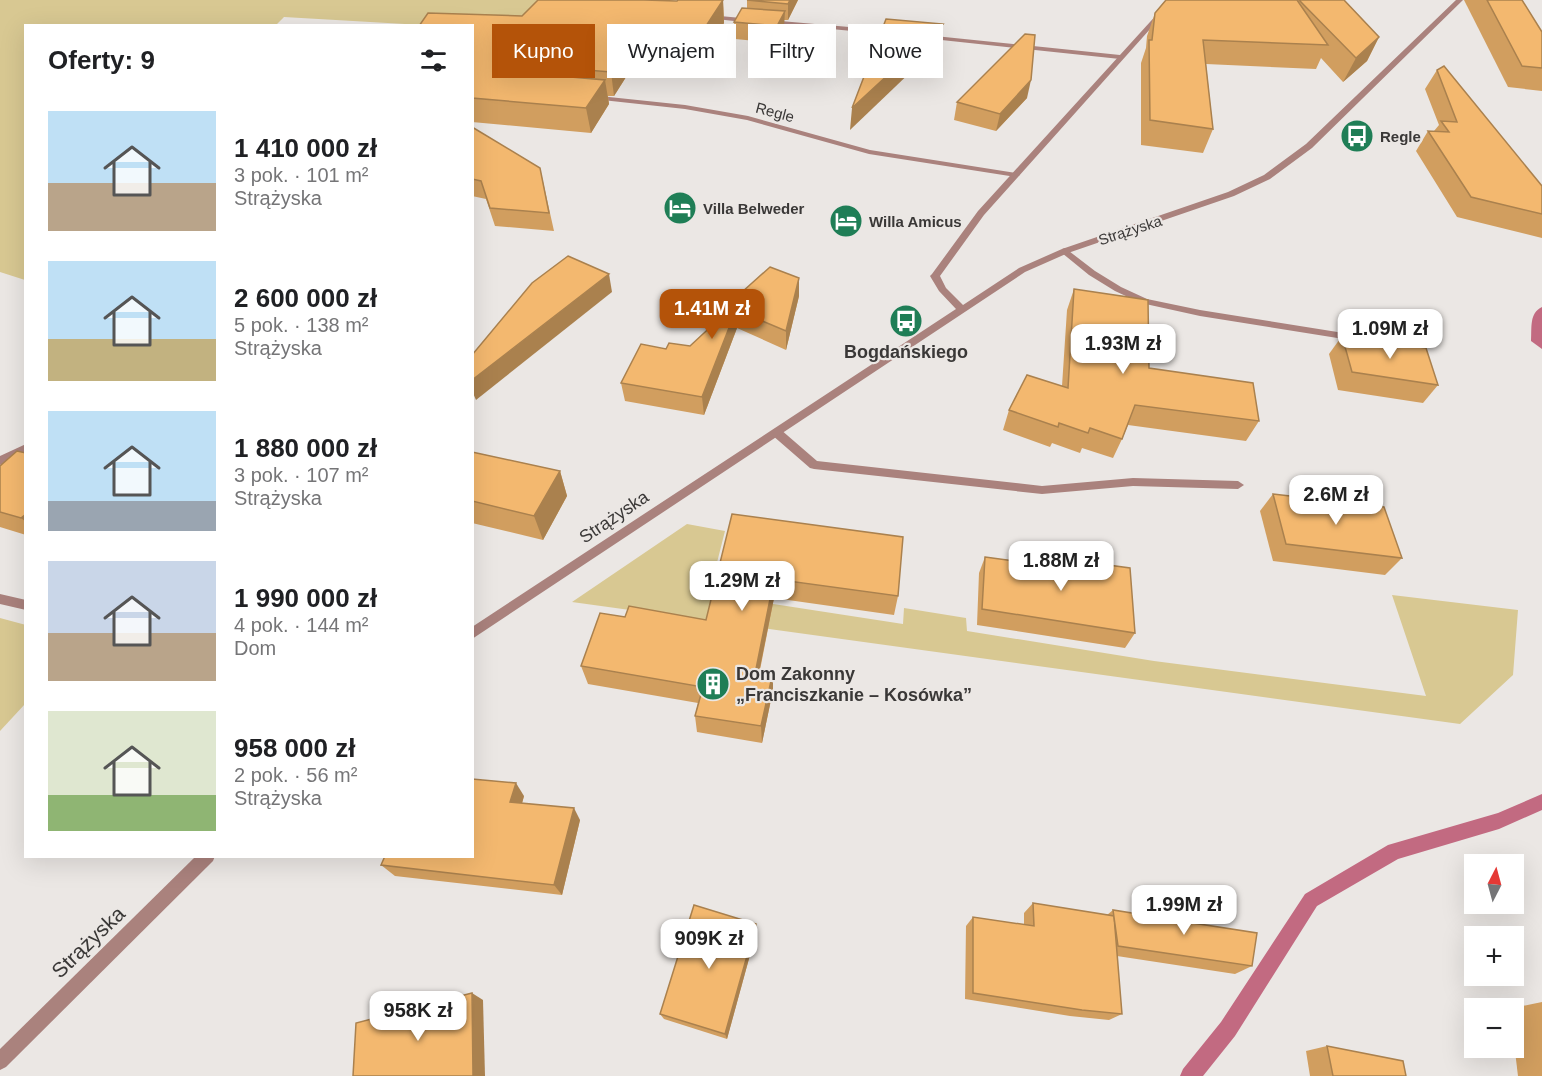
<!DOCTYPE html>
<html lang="pl">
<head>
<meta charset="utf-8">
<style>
	:root { --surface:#fff; --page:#f2f2f2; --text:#202124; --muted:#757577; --accent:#b45309 }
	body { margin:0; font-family:Arial,sans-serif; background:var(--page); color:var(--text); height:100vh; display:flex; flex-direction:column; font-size:22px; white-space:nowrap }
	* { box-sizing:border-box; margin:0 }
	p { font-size:20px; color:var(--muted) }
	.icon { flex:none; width:33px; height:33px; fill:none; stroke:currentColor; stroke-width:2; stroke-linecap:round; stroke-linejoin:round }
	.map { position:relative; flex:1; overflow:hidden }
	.panel { position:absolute; left:24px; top:24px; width:450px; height:834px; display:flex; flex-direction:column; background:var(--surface); border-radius:0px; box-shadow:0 6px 24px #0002 }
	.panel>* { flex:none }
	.guide { position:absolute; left:492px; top:24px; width:570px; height:54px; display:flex; gap:12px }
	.needle { width:39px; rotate:6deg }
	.buttons { position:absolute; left:1464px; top:854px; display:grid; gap:12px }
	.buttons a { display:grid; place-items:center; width:60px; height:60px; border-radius:0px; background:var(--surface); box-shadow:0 6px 24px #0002; font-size:30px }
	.price { position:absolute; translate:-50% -51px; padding:0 14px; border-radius:12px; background:#fff; color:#222; font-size:20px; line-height:39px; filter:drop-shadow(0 2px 3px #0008) }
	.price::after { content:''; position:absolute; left:50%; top:36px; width:18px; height:14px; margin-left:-9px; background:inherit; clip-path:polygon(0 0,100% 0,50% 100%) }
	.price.active { background:var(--accent); color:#fff }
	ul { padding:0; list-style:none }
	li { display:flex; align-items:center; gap:18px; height:150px; padding:0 24px }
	li span { display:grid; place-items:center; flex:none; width:168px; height:120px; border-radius:0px; color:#555 }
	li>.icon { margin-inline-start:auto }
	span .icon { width:72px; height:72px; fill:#fffc; stroke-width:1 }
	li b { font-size:26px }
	h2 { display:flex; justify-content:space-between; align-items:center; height:72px; padding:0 24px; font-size:26px }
	.pill { padding:0 21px; border-radius:0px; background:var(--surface); box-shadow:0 6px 24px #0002; font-size:21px; line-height:54px }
	.pill.active { background:var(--accent); color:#fff }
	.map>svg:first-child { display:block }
</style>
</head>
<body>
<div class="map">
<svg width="1542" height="1076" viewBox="0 0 1542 1076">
	<rect width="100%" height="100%" fill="#ebe7e4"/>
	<g fill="#d8c892">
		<polygon points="0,0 561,0 529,31 472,26 422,25 284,17 275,26 26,26 25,280 0,272"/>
		<polygon points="687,524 725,531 709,594 903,624 904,608 966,618 967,631 1154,661 1426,696 1392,595 1518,610 1513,675 1460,724 572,602"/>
		<polygon points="0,618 26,625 25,704 0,731"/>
	</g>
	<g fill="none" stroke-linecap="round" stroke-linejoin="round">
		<g fill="#c26a81" fill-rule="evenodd">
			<path d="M1542,307v42l-11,-8c1,-13 -2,-28 11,-34z"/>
			<polygon points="1542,794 1542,810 1499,829 1398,859 1317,906 1235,1036 1203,1076 1180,1076 1183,1069 1221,1022 1305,894 1388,845 1498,813"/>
		</g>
		<g fill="#aa827d" fill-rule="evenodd">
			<polygon points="709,15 752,19 755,21 752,23 707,18 707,16"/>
			<polygon points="769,20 895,31 898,33 895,35 767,23 767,21"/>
			<polygon points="925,35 1120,55 1123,57 1120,59 923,38 923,36"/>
			<polygon points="590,95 685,105 748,116 870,150 1016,173 1020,175 1016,177 869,154 747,120 685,109 593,99 590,99"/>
			<polygon points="1065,248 1095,271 1121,287 1147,299 1200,310 1375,338 1380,341 1375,344 1200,316 1141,303 1115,291 1089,275 1062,253 1062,249"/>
			<polygon points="776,428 780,429 817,461 1042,486 1133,478 1238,481 1244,485 1238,489 1133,486 1042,494 814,469 810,468 772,435 771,432"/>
			<polygon points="26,444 26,453 0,465 0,456"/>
		</g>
		<g fill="#aa827d" fill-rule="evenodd">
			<polygon points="1170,0 1176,0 984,215 940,276 946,288 963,305 1019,268 1062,249 1228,192 1264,175 1306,144 1456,0 1463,0 1312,148 1270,179 1234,196 1068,253 1025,272 472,639 472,627 956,309 939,291 930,276 932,274 978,211"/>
			<polygon points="0,594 26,600 26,610 0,604"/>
			<polygon points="196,856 215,856 213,861 6,1067 0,1070 0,1049"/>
		</g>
	</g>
	<g fill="#d19e5f">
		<polygon points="723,0 724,23 693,73 633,66 614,96 608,96 609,104 591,133 472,122 472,26 522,16 677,1"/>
		<polygon points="747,0 798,0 788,20 784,20 784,28 777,43 735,39 734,22 747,8"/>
		<polygon points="1166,0 1344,0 1379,37 1367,61 1343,82 1321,58 1316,69 1206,64 1213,129 1203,153 1141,145 1141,63 1146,48 1147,36 1155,13"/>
		<polygon points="1464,0 1522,0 1542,32 1542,91 1508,87"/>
		<polygon points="1437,70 1542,186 1542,238 1457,217 1416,151 1428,131 1434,131 1439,125 1425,89"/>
		<polygon points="1027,98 996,131 954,120 957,102"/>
		<polygon points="472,127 540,168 554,231 495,226 486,199 472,196"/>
		<polygon points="1074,289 1149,368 1259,421 1246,441 1128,425 1122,439 1113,458 1082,448 1080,453 1052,443 1050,447 1003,430 1009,410 1062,386 1067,310"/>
		<polygon points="742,292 799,296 786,350 737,328 704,415 625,401 621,383 666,349 690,346 742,297"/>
		<polygon points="1342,336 1438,385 1423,403 1338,390 1329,354"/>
		<polygon points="472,452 560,471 567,496 543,540 472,523"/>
		<polygon points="26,453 26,535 0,527 0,466"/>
		<polygon points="1273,494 1402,558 1385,575 1273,561 1260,511"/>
		<polygon points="732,514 898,596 894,615 774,598 760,670 773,690 762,743 697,732 695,716 698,703 588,684 581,666 625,617 706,620"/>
		<polygon points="985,557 1053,566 1057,558 1135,633 1125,648 977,625 979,573"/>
		<polygon points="524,796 522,803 580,820 562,895 395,876 381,865"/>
		<polygon points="1033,903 1107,915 1113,910 1141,915 1155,905 1193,923 1252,966 1235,974 1117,956 1122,1014 1109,1020 1070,1016 965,999 966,926 973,917 1024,925 1024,913"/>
		<polygon points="756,933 727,1039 664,1019 660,1014"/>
		<polygon points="1542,1002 1542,1076 1518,1076 1514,1043 1513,1008"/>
		<polygon points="1327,1046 1406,1076 1310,1076 1306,1051"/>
	</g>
	<g fill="#aa814e">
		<polygon points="723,0 724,23 693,73 691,49"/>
		<polygon points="790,0 798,0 788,20 788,4"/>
		<polygon points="785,11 784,28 777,43 777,26"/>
		<polygon points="943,24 940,44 850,130 852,108"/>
		<polygon points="1379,37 1367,61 1343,82 1356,58"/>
		<polygon points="630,42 633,66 614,96 611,72"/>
		<polygon points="605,80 609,104 591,133 586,108"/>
		<polygon points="1031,80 1027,98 996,131 1000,114"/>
		<polygon points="609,274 612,292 476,400 472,391 472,380"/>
		<polygon points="799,278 799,296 786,350 786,331"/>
		<polygon points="736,310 737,328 704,415 702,397"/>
		<polygon points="560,471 567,496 543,540 534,516"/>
		<polygon points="26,514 26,522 21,518"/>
		<polygon points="774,579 774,598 756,687 756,669"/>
		<polygon points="773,672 773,690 762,743 761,726"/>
		<polygon points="516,783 524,796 519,814 510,802"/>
		<polygon points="574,808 580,820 562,895 554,885"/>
		<polygon points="756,924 756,933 727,1039 725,1034"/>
		<polygon points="472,993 483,1000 485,1076 473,1076"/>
	</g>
	<g fill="#f3b86f" stroke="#aa814e" stroke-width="1.5">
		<polygon points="538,0 644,0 677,1 678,0 723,0 691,49 630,42 611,72 513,64 514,72 605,80 586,108 472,98 472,26 419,26 428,13 522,16"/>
		<polygon points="747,0 790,0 788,4"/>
		<polygon points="1166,0 1297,0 1328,45 1203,40 1213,129 1150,120 1149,40 1152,40 1155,13"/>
		<polygon points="1299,0 1344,0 1379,37 1356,58"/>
		<polygon points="1487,0 1522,0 1542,32 1542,68 1522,66"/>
		<polygon points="742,8 785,11 777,26 734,22"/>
		<polygon points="886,19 943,24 852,108"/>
		<polygon points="1025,34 1035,35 1031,80 1000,114 957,102"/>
		<polygon points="1444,66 1542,186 1542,214 1471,197 1428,131 1449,132 1441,121 1457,122 1437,70"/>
		<polygon points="472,127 540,168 549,213 490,208 481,181 472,179"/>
		<polygon points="568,256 609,274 472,380 472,355 532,283"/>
		<polygon points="770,267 799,278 786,331 736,310 702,397 621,383 641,344 666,349 669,343 690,346 746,294 742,292"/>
		<polygon points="1074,289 1148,300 1149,368 1253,383 1259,421 1135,405 1122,439 1090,428 1088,433 1059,423 1058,427 1009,410 1027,375 1068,388"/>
		<polygon points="1342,336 1426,348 1438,385 1352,372"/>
		<polygon points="17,451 26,453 26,514 21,518 0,512 0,466"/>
		<polygon points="472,452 560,471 534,516 472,501"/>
		<polygon points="1273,494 1384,507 1402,558 1286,544"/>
		<polygon points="732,514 903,537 898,596 774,579 756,669 773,672 761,726 695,716 703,687 581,666 600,613 625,617 629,606 706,620"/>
		<polygon points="985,557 1057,567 1057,558 1130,568 1135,633 982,609"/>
		<polygon points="472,779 516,783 510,802 574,808 554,885 381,865 385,856 472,856"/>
		<polygon points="1033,903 1114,916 1122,1014 1082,1010 973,993 973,917 1034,926"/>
		<polygon points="694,905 756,924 725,1034 660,1014"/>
		<polygon points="1155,905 1191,910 1193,923 1257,933 1252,966 1118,946 1113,910 1157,917"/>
		<polygon points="472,993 473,1076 353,1076 356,1023"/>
		<polygon points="1327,1046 1403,1061 1406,1076 1333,1076"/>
	</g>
	<defs>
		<g id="bus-disc" transform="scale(1.725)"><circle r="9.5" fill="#1f7e56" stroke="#ebe7e4"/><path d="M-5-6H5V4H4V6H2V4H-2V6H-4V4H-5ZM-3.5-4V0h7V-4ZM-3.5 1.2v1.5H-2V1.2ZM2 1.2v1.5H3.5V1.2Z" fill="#fff"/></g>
		<g id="hotel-disc" transform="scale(1.725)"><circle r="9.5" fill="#1f7e56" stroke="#ebe7e4"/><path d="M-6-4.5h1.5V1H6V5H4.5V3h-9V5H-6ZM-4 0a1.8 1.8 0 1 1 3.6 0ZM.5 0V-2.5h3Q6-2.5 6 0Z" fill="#fff"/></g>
		<g id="building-disc" transform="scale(1.725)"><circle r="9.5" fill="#1f7e56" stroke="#ebe7e4"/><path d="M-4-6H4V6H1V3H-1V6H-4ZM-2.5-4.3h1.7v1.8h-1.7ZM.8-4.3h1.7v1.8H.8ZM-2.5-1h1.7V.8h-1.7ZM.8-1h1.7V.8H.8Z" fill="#fff"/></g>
	</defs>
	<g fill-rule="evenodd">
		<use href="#bus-disc" x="1357" y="136"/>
		<use href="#hotel-disc" x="680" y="208"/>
		<use href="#hotel-disc" x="846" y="221"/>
		<use href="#bus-disc" x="906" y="321"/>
		<use href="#building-disc" x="713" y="684"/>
	</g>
	<g text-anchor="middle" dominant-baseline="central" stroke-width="4.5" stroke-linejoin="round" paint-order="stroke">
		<g font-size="15" fill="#3a3837" stroke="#ebe7e4">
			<text transform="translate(775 112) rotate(15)">Regle</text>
			<text transform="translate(1130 230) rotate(-18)">Strążyska</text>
		</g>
		<g font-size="15" font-weight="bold" fill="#3a3837" stroke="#ebe7e4" text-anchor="start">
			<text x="1380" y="136">Regle</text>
			<text x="703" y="208">Villa Belweder</text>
			<text x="869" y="221">Willa Amicus</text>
		</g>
		<g font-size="18" font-weight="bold" fill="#3a3837" stroke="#ebe7e4">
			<text x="906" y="352">Bogdańskiego</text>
			<text x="736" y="674" text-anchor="start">Dom Zakonny<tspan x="736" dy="21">„Franciszkanie – Kosówka”</tspan></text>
		</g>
		<g font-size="18" fill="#3a3837" stroke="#ebe7e4">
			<text transform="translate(614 517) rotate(-34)">Strążyska</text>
		</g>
		<g font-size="21" fill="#3a3837" stroke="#ebe7e4">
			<text transform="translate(88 942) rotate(-44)">Strążyska</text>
		</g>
	</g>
</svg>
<div class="buttons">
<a><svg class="needle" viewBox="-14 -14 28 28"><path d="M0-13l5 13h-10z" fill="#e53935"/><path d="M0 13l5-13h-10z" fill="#757577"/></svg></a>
<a>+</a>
<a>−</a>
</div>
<b class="price active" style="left:712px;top:340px">1.41M zł</b>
<b class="price" style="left:1390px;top:360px">1.09M zł</b>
<b class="price" style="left:1123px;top:375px">1.93M zł</b>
<b class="price" style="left:1336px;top:526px">2.6M zł</b>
<b class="price" style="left:1061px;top:592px">1.88M zł</b>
<b class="price" style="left:742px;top:612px">1.29M zł</b>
<b class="price" style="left:1184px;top:936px">1.99M zł</b>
<b class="price" style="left:709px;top:970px">909K zł</b>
<b class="price" style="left:418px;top:1042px">958K zł</b>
<div class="guide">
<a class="pill active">Kupno</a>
<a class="pill">Wynajem</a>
<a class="pill">Filtry</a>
<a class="pill">Nowe</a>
</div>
<section class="panel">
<h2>Oferty: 9<svg class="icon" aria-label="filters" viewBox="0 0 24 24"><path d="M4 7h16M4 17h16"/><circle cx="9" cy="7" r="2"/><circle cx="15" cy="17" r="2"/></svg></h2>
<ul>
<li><span style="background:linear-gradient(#bfe0f5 60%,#b9a48a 0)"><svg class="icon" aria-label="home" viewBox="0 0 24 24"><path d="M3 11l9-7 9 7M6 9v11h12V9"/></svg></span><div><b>1 410 000 zł</b><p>3 pok. · 101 m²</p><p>Strążyska</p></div></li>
<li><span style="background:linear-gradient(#bfe0f5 65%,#c2b280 0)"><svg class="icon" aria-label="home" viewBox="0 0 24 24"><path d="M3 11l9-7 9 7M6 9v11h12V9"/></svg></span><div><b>2 600 000 zł</b><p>5 pok. · 138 m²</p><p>Strążyska</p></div></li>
<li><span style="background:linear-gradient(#bfe0f5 75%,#9aa5b1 0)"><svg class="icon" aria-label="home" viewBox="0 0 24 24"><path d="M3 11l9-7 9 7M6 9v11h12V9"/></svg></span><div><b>1 880 000 zł</b><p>3 pok. · 107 m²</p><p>Strążyska</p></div></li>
<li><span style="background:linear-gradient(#c9d6e8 60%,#b9a48a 0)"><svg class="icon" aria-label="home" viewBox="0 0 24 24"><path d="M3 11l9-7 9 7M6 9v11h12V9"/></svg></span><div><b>1 990 000 zł</b><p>4 pok. · 144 m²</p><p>Dom</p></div></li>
<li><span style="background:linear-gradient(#dfe7d0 70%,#8fb573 0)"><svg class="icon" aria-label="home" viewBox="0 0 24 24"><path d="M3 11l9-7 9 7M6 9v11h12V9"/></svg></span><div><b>958 000 zł</b><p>2 pok. · 56 m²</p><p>Strążyska</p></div></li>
</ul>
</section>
</div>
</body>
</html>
